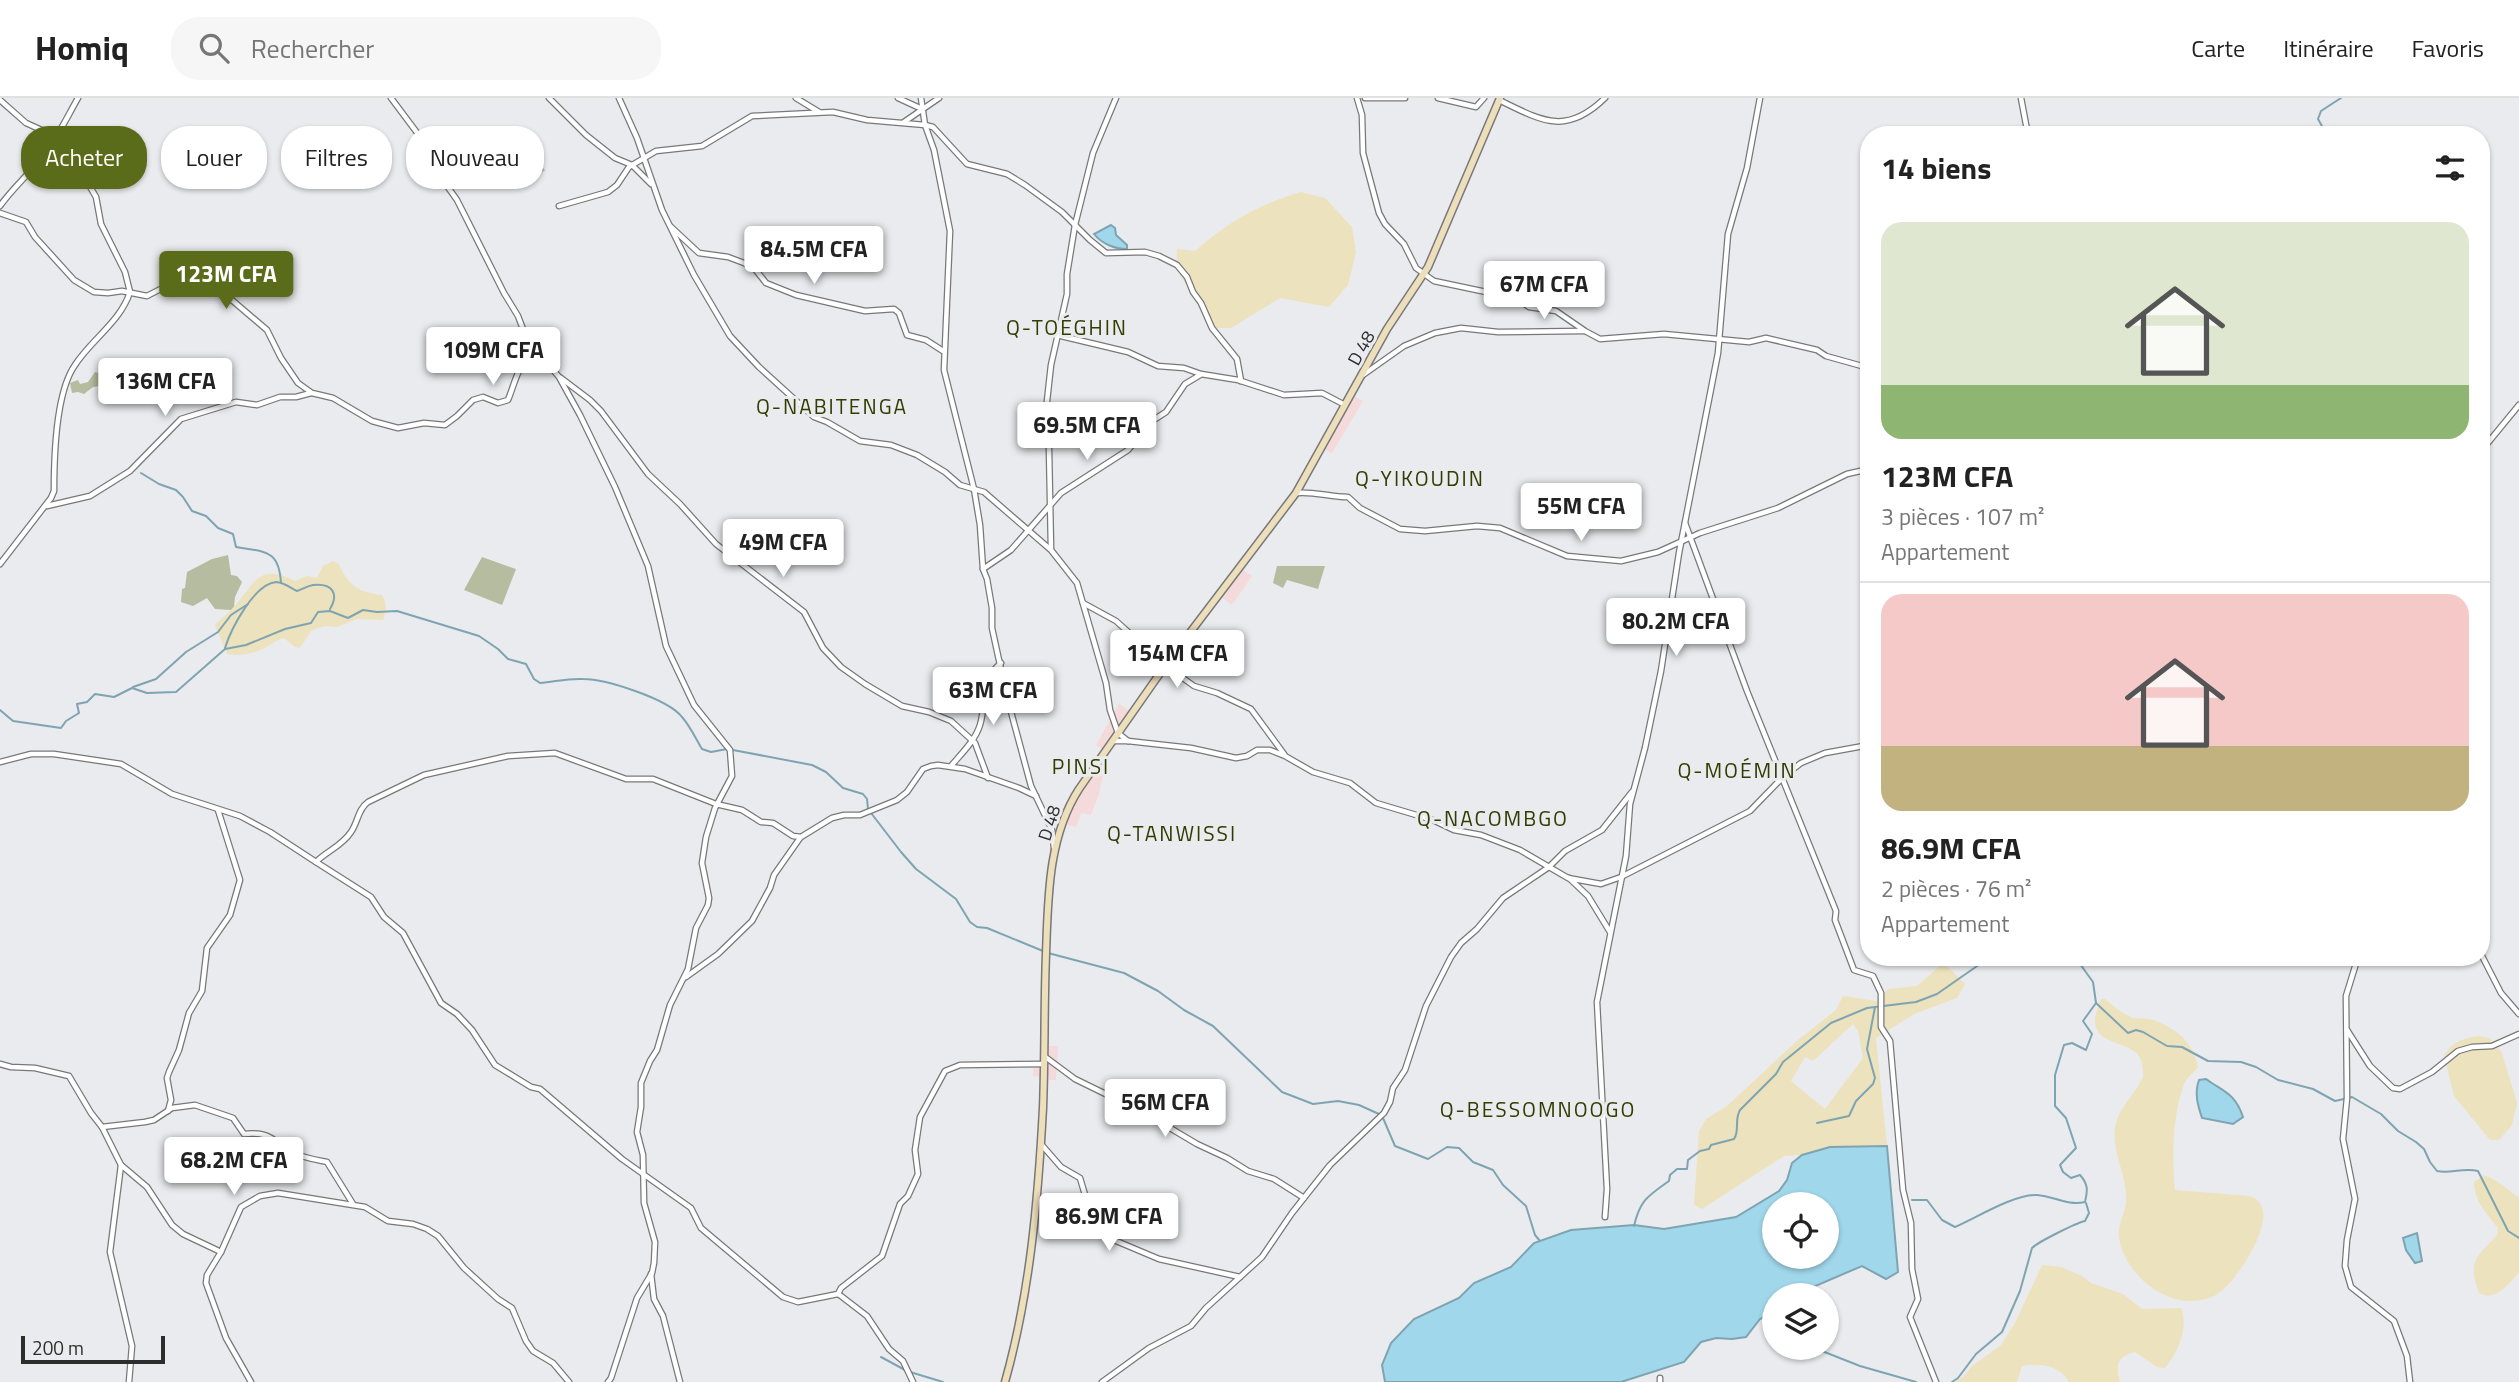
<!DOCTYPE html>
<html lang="fr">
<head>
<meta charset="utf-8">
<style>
	:root { --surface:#fff; --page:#f6f6f6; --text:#222; --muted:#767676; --line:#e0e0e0; --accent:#5a6c19 }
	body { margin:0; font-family:"Titillium Web",sans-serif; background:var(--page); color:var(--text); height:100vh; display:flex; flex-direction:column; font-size:26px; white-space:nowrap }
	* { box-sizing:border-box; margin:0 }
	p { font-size:23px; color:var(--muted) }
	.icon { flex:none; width:38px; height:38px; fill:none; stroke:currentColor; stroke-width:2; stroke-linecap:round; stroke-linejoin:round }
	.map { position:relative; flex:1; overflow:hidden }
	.details { position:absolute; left:1860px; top:28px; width:630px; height:840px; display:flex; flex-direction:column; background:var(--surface); border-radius:28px; box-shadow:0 2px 5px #0004 }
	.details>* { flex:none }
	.top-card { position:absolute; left:21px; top:28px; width:665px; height:63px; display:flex; gap:14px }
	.controls { position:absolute; left:1762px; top:1094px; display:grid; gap:14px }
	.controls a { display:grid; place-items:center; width:77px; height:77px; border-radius:50%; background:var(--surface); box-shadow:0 2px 5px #0004; font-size:35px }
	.scale { position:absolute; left:21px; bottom:18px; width:144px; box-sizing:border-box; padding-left:7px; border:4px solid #2d2d2e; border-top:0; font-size:19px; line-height:24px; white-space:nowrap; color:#2d2d2e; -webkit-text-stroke:5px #eaebee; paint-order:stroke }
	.price { position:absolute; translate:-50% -60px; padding:0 16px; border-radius:7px; background:#fff; color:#222; font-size:23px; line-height:46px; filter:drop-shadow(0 2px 4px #0008) }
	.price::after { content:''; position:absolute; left:50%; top:42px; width:21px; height:16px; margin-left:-10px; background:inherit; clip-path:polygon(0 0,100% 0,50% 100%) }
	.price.active { background:var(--accent); color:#fff }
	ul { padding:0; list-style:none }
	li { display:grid; align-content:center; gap:14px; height:371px; padding:0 21px }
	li+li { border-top:2px solid var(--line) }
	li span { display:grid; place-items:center; height:217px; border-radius:21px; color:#555 }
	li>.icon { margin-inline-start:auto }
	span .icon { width:126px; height:126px; fill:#fffc; stroke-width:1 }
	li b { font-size:30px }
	h2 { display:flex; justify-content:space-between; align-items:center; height:84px; padding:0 21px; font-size:30px }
	.pill { padding:0 24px; border-radius:28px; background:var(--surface); box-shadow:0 2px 5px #0004; font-size:24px; line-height:63px }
	.pill.active { background:var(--accent); color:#fff }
	header { display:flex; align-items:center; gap:42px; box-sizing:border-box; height:98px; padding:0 35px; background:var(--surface); border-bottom:2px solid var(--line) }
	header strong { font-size:33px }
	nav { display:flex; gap:38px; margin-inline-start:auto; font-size:24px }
	.search { width:490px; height:63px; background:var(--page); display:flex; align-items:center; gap:18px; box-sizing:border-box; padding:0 24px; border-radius:28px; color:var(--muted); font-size:26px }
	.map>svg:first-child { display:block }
</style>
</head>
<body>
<header>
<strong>Homiq</strong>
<div class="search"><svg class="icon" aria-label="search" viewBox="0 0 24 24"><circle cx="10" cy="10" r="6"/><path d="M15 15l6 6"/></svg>Rechercher</div>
<nav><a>Carte</a><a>Itinéraire</a><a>Favoris</a></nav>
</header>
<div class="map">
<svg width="2519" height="1284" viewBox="0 0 2519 1284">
	<rect width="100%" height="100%" fill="#eaebee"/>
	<g fill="#f5dadc">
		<polygon points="1351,296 1363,303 1332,355 1321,350"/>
		<polygon points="1241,470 1252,478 1232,507 1219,497"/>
		<polygon points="1119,606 1132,615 1105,653 1096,647"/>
		<polygon points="1100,661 1105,665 1099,696 1091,717 1081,715 1076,729 1062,726"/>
		<polygon points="1044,948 1058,948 1056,982 1043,982 1043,979 1033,978 1033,967 1043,966"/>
	</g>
	<g fill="#b5bca0">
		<polygon points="534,61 545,72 541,75 535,73 533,81 512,82 507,63"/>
		<polygon points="95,274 105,277 100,288 93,289 84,296 78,294 72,295 70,285 78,282 80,286 88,284"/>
		<polygon points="228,457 231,477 237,478 242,484 235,499 234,509 231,512 215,511 207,500 193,508 181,504 182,491 185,490 187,474 212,461"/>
		<polygon points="482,459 516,471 502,507 464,492"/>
		<polygon points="1277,468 1325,468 1318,491 1287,482 1283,490 1273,485"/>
	</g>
	<g fill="#ece2bd" fill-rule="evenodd">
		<path d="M1301,94l24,6 27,29 4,26 -8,32 -19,22 -49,-9 -49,30h-19c-3,-8 -7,-18 -12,-26 -15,-22 -25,-23 -23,-53l18,2c31,-28 66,-48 106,-59z"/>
		<path d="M333,463l6,3c9,22 20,28 43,31 5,9 5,15 1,25l-26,-1 -20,8 -12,-1 -10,3 -4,2 -11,17 -5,-1 -11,-9c-9,2 -14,8 -21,11 -11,5 -25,7 -36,5l-12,-29c5,-6 12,-10 17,-16 22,-23 25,-48 63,-28l12,-5 10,2 6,-12z"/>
		<path d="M1941,867l7,2 17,17 -8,14 -43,16 -38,24 11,108 -57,1 -28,8 -18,1 -82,53 -8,-4 5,-74 7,-12 21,-13 71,-66 38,-30 7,-14 33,5 12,-12 29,-3zM1853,926l5,7 5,27 -38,51 -34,-28 14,-24 8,4z"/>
		<path d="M2101,901h4c8,7 18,15 28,19 5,1 11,0 17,1 25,8 43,22 48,48 -4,6 -12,11 -14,17 -12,34 -12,72 -9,106l74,6c39,10 -12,87 -33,99 -40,21 -90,-16 -97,-57 -2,-12 6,-24 7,-36 2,-27 -17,-54 -10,-79 4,-17 21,-31 27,-46 0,-6 0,-12 -2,-17 -7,-20 -46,-13 -46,-39 0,-7 4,-16 6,-22z"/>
		<path d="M2478,938l11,2 13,15 15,50 -5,22 -13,15h-9l-36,-44 -10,-40c9,-15 18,-17 34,-20z"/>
		<path d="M2484,1077l13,6 22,17v75c-11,11 -23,29 -40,20 -12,-34 -2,-35 18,-58l1,-7c-11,-14 -24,-27 -24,-46z"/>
		<path d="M2042,1167l19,2 21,9 9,7 32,11 19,15 39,-1c8,19 -3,45 -16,60l-8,-1 -22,-15c-18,4 -20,14 -15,30h-51c-9,-17 -30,-19 -47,-16l-5,16h-62l9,-6 8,-10 29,-21 14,-22z"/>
	</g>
	<g fill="#a0d7ea" stroke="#7ea4b2" stroke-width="2" fill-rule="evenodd">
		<path d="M1111,127l4,3 1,7 11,10v4c-12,0 -25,-5 -33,-15z"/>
		<path d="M2206,981c18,13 29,14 37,38l-10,7 -31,-6c-4,-12 -8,-25 -3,-38z"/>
		<path d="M1887,1048l11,126 -12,7 -24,-13 -49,21 -2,8h-37v18l-14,6 -14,18 -14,2 -16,-1 -15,4 -17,20 -63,20h-236l-3,-17 9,-22 23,-24 45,-21 15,-15 37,-16 23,-24 37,-13 63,-5 30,4 72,-12 43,-26 8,-11 5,-17 10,-8 28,-8zM1774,1106h53v52h-53z"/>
		<polygon points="2417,1135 2422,1163 2415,1165 2406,1152 2403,1140"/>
	</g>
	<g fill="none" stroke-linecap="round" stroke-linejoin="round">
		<g stroke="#7ea4b2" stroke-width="2">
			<polyline points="2327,37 2318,21 2321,13 2341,0"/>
			<path d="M141,375l18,11 17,6 7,7 9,14 14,5 12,12 15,6 3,13c29,5 43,2 45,36"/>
			<path d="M225,550c6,-19 29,-64 51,-66 7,0 15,6 21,9 6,-2 10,-5 16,-6 20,-2 26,9 17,24"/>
			<polyline points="133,589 156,581 186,554 218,534 231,517 248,506"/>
			<path d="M0,612l13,11 48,7 5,-7 13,-8 -2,-9 10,-2 8,-8 19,3 18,-9 15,5 29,-1 49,-43 21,-4 39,-16 26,-6 7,-11 12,-1 18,7 15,-8 14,2 20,-1 82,25 19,13 10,10 18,5 8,15 6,4c14,-1 28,-5 43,-4 23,0 85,20 99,38 8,9 14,22 20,32l9,3 16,-3"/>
			<polyline points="733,652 812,667 826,674 843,690 863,696 867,701 868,711 901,754 916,771 956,801 970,824 977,829 987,830 1043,853"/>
			<polyline points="1048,855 1124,875 1158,893 1184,912 1213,928 1282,994 1313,1006 1338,1003 1359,1007 1379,1016"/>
			<polyline points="2096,905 2128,935 2136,932 2143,934 2167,948 2182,949 2208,963 2241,964 2256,969 2278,982 2313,991 2335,1003 2344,1001"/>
			<path d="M2349,1000l3,-1 29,17 17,17 18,11 8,7 6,13 7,9c14,3 27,-4 41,0l30,60 11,7"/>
			<polyline points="1383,1020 1395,1048 1428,1061 1447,1049 1459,1050 1473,1064 1493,1072 1503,1087 1526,1108 1535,1137 1540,1143"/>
			<polyline points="1817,1025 1849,1018 1856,1003 1873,986 1875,980 1867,951 1875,909"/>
			<path d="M1912,1102h15l15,20 13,7c21,-9 59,-33 82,-32 17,1 30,11 48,7 3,-12 3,-18 -5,-27l-9,3 -8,-6 -3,-7 16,-17 -10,-30 -11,-12v-31l9,-30 8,-2 14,7 6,-16 -9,-13 13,-18 -3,-21 -18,-25"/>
			<path d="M1634,1128c6,-26 14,-30 35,-45l1,-6 7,-6h10l1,-9 12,-9 9,-2 2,-4 23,-6c6,-9 0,-19 6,-29l36,-36 7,-12 48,-39 36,-15 49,-6 21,-8 53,-37"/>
			<polyline points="1819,1250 1822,1253 1860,1268 1916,1284"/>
			<polyline points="881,1259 905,1272"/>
			<polyline points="910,1274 943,1284"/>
			<path d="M1952,1284l6,-4 18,-24 26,-22 18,-41 12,-43c6,-6 44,-25 53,-27l4,-8 -3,-10"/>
		</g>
		<g stroke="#78787b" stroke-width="7">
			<g id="street">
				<polyline points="391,0 424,44 440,78 457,102 504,195 518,218 526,239 559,279 580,317 615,389 648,468 666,548 694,607 730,652 732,678 715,710 706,739 702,765 709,800 708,807 696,830 688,871 670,907 657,952 650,963 641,985 641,1009 637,1034 643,1057 644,1105 655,1144 654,1165 652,1175 637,1200 611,1280 608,1284"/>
				<polyline points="549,0 586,37 615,60 632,67 651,86"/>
				<polyline points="619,0 637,40 662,112 694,177 730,238 759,269 814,319 827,324 860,343 891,347 917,357 945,374 960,387 984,394 1051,452 1077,485 1106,585 1110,612 1118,635 1128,643"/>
				<polyline points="796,0 819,14"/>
				<polyline points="898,0 922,11"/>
				<polyline points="921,0 925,27 934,52 950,133 944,272 974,391 980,427 983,471 987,481 992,510 992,530 1007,599 1031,688 1052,732 1054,750"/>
				<polyline points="1357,0 1362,17 1363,55 1379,115 1385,126 1404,146 1416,170 1434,183 1491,195 1504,195 1515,199 1529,209 1556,213 1585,233 1600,241 1664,236 1749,244 1766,240 1817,252 1826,258 1869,270"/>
				<polyline points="1365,0 1405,0"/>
				<polyline points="1438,0 1476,9 1484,0"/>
				<polyline points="2021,0 2028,37"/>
				<path d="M0,2l26,23 31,14 18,24 21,36 5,27 24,48 5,20c-9,29 -39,48 -55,73 -19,27 -21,93 -21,126l-3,7 -51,66"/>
				<path d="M1499,2c43,21 67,36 106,-2"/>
				<polyline points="904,24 939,0"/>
				<path d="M0,108c12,-17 27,-30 40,-46 16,-19 26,-41 38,-62"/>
				<polyline points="559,108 608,94 617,87 629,69 656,53 702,48 752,18 833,14 867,22 925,27 933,29 967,66 1007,76 1025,87 1062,114 1090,142 1106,155 1145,154 1159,158 1177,167 1187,179 1193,194 1201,205 1212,230 1237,261 1241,283"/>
				<path d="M0,115l26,9 9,15 39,43 20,12 14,1 14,-2 25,5 31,-16 48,15 41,35 14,28 17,25 14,10 21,5 39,23 26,7 26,-5 21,2 12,-9 16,-16 10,-3 15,6 10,-3c8,-20 10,-37 28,-51"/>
				<polyline points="671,129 699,155 728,159 744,165 755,171 766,185 796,197 865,213 894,211 899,215 907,237 926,242 943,253"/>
				<polyline points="1057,237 1128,254 1158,268 1184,270 1201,276 1238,282 1284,297 1322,295 1345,307"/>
				<polyline points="1363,277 1404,248 1435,235 1461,230 1498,234 1584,233"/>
				<polyline points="561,280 590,302 601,313 648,376 680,406 716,446 804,514 823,550 841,569 865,586 902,608 929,614 951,623 975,645 988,680"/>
				<polyline points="2482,352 2519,307"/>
				<path d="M1296,395c17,-2 34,4 52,4l12,11 40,21 25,2 52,-5 23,2 67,28 54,5 37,-9 42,-19 78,-25 69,-34 22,-5"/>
				<polyline points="47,408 90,398 130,373 181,321 236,304 257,307 280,299 296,299 311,295"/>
				<polyline points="1685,425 1747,593 1836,813 1835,822 1854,872 1873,878 1881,895 1881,929 1890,943 1903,1092 1911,1125 1912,1171 1918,1201 1910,1219 1936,1284"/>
				<polyline points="1051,451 1049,351 1045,321 1051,267 1067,196 1067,176 1075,127 1093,55 1116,0"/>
				<polyline points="983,471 1011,452 1061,395 1128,352 1152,323 1166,314 1185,286 1200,277"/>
				<polyline points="1083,505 1116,523 1166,568 1194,588 1217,595 1251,611 1284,656"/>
				<polyline points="1113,643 1128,643 1191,650 1236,660 1247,658 1257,652 1270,652 1285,658 1313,674 1350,685 1376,705 1433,722 1454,732 1481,737 1520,752 1568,780 1601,786 1621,779 1750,713 1783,679 1801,665 1825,655 1869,647"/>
				<path d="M0,664l31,-8h23l67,10 51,30 68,22 30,16 46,30c11,-11 26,-16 35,-30 7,-10 7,-23 17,-30l56,-27 84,-19 47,-3 71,26h27l63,25 26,6 19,12 12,1 20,13 8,1 31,-19 12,-3h16l37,-15 10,-8 16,-23 8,-3 7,-1 27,4 54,19 17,8"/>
				<path d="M951,668c10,-12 24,-25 29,-41 8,-27 -4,-40 21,-62"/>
				<polyline points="316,764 371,799 384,819 403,835 441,905 457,916 472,932 495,967 531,989 540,991 622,1061 691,1110 701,1130 783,1199 798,1204 838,1196 841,1198 867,1218 889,1251 903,1263 913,1284"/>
				<polyline points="1569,780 1588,798 1610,834"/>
				<polyline points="2482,858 2501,895 2519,916"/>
				<polyline points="2358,859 2346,898 2347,1000 2343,1041 2355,1101 2347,1142 2345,1168 2351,1189 2394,1223 2407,1258 2410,1284"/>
				<polyline points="686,879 718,856 752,823 770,790 774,777 800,740"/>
				<polyline points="2347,932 2370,968 2393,990 2400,991 2432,974 2458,953 2472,949 2492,948 2519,936"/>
				<polyline points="1044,958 1075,981 1122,1004 1147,1012 1165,1027 1197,1046 1227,1060 1248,1073 1274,1081 1304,1100"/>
				<path d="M0,966l11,3 24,1 34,8 22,37 11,14 43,-5 9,-2 18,-12 23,-3 38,13 11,16c28,-3 29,8 50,19 10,5 23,7 33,9l26,42"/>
				<polyline points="168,1013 171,1002 167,980 169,974 179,952 189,915 202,893 207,850 230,817 240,782 218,712"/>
				<polyline points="102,1029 121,1067 110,1154 132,1248 129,1284"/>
				<polyline points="1041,1046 1061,1069 1080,1080 1091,1117 1102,1137 1159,1161 1240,1179"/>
				<polyline points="121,1067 147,1089 172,1127 183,1136 221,1154 207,1177 206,1185 226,1240 251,1284"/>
				<polyline points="1605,1119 1607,1091 1597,904 1626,758 1630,706 1645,650 1661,573 1679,455 1718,255 1728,136 1747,70 1760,0"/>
				<polyline points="221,1154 241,1109 260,1098 278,1095 365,1109 388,1123 413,1126 427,1131 438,1138 464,1170 498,1201 512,1210 526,1243 533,1253 553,1265 569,1284"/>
				<polyline points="651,1176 654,1201 663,1218 680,1284"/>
				<polyline points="838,1196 841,1190 882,1158 900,1106 908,1098 918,1076 915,1052 920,1019 945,973 960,967 1043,966"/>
				<polyline points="1660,1280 1660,1284"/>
				<polyline points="1102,1284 1149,1250 1191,1228 1206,1210 1262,1159 1292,1115 1330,1067 1384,1015 1390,1004 1393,990 1405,972 1426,908 1451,859 1461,845 1477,831 1503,800 1549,769 1565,753 1602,732 1632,694"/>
			</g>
		</g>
		<g stroke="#78787b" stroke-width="9">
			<path id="secondary" d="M1005,1284c25,-89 33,-181 38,-274 2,-51 1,-103 3,-154 2,-56 2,-117 33,-165l91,-130 126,-166 91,-164 41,-62 72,-169"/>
		</g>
		<use href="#street" stroke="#fff" stroke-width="4.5"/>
		<use href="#secondary" stroke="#eedfbb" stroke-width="6"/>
	</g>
	<g text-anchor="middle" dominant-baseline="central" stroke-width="6" stroke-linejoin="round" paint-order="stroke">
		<g font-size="18" fill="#2d2d2e" stroke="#eaebee">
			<text transform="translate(1361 250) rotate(-61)">D 48</text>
			<text transform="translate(1049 725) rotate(-72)">D 48</text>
		</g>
		<g font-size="21" letter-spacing="2" fill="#303c00" stroke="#eaebee">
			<text x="1067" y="229">Q-TOÉGHIN</text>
			<text x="832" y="308">Q-NABITENGA</text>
			<text x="1420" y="380">Q-YIKOUDIN</text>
			<text x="1081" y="668">PINSI</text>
			<text x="1737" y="672">Q-MOÉMIN</text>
			<text x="1493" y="720">Q-NACOMBGO</text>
			<text x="1172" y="735">Q-TANWISSI</text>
			<text x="1538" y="1011">Q-BESSOMNOOGO</text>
		</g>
	</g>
</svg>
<div class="controls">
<a><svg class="icon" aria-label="locate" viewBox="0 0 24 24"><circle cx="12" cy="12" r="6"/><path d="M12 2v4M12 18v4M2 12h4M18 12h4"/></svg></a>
<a><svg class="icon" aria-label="layers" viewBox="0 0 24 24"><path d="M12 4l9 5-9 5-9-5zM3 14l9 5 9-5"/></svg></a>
</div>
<div class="scale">200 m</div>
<b class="price" style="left:814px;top:188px">84.5M CFA</b>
<b class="price active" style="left:226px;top:213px">123M CFA</b>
<b class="price" style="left:1544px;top:223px">67M CFA</b>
<b class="price" style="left:493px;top:289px">109M CFA</b>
<b class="price" style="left:165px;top:320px">136M CFA</b>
<b class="price" style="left:1087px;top:364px">69.5M CFA</b>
<b class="price" style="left:1581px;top:445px">55M CFA</b>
<b class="price" style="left:783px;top:481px">49M CFA</b>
<b class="price" style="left:1676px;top:560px">80.2M CFA</b>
<b class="price" style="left:1177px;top:592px">154M CFA</b>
<b class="price" style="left:993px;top:629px">63M CFA</b>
<b class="price" style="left:1165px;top:1041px">56M CFA</b>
<b class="price" style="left:234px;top:1099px">68.2M CFA</b>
<b class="price" style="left:1109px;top:1155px">86.9M CFA</b>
<div class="top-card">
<a class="pill active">Acheter</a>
<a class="pill">Louer</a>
<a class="pill">Filtres</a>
<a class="pill">Nouveau</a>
</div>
<section class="details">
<h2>14 biens<svg class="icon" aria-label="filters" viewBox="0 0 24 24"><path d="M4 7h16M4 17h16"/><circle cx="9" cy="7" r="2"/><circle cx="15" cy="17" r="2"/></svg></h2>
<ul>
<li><span style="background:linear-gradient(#dfe7d0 75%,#8fb573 0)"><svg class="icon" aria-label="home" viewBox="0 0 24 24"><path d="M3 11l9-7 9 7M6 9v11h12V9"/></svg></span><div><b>123M CFA</b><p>3 pièces · 107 m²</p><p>Appartement</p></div></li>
<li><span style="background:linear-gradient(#f6c9c9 70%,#c2b280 0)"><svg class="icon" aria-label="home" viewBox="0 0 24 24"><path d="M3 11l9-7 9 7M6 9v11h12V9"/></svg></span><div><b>86.9M CFA</b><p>2 pièces · 76 m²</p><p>Appartement</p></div></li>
</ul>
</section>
</div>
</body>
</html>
